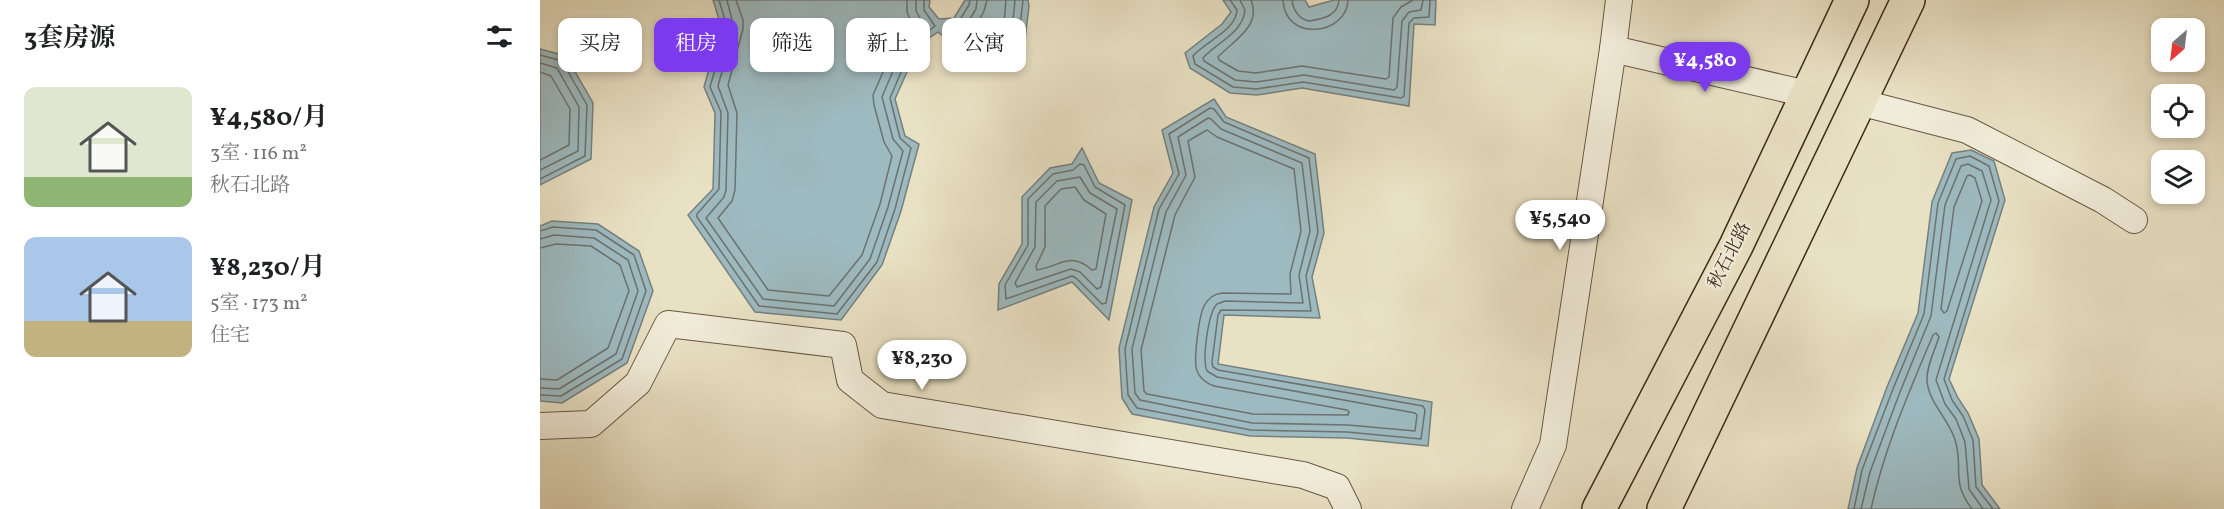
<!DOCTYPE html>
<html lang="zh">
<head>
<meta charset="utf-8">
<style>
	:root { --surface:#fff; --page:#f2f2f2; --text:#202124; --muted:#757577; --accent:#7c3aed }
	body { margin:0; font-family:Vollkorn,"Noto Serif SC",serif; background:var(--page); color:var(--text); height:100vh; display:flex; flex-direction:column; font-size:22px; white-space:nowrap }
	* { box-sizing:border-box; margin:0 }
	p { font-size:20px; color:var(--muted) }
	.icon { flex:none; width:33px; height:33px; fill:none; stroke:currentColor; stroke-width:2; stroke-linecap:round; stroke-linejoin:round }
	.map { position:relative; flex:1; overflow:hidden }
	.sheet { display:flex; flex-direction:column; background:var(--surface); width:540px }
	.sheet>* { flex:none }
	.banner { position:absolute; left:18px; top:18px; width:570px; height:54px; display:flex; gap:12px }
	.needle { width:39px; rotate:208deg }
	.controls { position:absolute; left:1611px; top:18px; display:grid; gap:12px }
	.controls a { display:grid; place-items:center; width:54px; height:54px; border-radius:12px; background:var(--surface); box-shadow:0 3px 9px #0003; font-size:30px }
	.price { position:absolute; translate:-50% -51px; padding:0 14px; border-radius:21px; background:#fff; color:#222; font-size:20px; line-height:39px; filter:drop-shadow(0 2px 3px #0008) }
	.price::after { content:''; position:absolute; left:50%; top:36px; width:18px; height:14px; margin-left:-9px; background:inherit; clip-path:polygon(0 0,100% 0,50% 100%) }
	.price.selected { background:var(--accent); color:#fff }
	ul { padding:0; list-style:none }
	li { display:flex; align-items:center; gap:18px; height:150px; padding:0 24px }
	li span { display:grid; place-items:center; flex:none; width:168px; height:120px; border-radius:12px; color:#555 }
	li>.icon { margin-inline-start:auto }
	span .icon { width:72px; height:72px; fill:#fffc; stroke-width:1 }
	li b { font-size:26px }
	h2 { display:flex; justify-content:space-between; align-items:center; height:72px; padding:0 24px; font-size:26px }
	.tag { padding:0 21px; border-radius:12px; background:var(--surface); box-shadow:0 3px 9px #0003; font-size:21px; line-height:54px }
	.tag.selected { background:var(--accent); color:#fff }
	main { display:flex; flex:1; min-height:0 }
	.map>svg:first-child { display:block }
</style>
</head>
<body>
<main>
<section class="sheet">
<h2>3套房源<svg class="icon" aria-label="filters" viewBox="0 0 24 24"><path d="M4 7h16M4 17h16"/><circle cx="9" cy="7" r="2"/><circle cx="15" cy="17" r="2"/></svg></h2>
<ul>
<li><span style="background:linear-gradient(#dfe7d0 75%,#8fb573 0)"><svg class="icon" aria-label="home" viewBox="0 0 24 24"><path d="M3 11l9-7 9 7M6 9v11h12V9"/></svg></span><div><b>¥4,580/月</b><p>3室 · 116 m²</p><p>秋石北路</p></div></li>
<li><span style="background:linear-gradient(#a9c7e8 70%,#c2b280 0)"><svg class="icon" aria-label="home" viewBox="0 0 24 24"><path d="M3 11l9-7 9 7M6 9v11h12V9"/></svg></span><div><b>¥8,230/月</b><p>5室 · 173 m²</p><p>住宅</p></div></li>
</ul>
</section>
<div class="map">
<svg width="1684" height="509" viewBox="0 0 1684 509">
	<rect width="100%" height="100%" fill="#e9e1c4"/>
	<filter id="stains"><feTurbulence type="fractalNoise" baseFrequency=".00333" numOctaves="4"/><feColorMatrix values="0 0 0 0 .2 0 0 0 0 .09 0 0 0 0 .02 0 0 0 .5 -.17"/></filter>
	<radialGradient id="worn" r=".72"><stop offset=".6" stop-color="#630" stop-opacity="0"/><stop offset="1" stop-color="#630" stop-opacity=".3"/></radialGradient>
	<g fill="#9dbac0" stroke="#76807e" stroke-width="1.5">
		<polygon points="173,0 390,0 389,7 399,19 414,18 425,0 488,0 489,6 484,48 469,61 424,53 398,32 379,45 355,99 365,136 379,144 361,211 342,265 301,320 215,312 148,215 173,189 175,113 164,87 181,26"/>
		<polygon points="683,0 765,0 769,7 794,0 896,0 895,25 874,24 869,106 762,88 717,95 690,93 650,68 645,53 682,24 691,12"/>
		<polygon points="0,49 26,56 53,103 51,159 0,185"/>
		<polygon points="674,99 686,117 775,154 784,233 772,277 780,318 684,315 678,364 892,402 888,446 807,438 710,436 592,414 582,398 579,348 614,207 633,173 622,130"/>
		<polygon points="542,148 559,183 592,200 569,320 532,282 458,310 459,284 482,244 482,197 510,168 532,164"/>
		<polygon points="1431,150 1454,161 1465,200 1409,379 1418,398 1428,413 1439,439 1442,485 1460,509 1308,509 1317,468 1347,387 1378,313 1392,202 1412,153"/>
		<polygon points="12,221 58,224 99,251 113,291 87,363 22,403 0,401 0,226"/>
	</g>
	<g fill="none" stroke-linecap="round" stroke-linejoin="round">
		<g stroke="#6c726e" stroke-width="1.5">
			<polyline points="179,0 187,27 170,87 181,112 179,189 157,214 157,217 219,306 297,314 337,262 355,209 371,148 360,138 350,98 374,42 395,26 384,10 384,0"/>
			<polyline points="187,0 194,28 178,86 188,113 186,190 184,197 166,218 223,299 294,306 330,259 348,207 363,151 353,139 342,97 367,38 384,25 376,11 376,0"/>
			<polyline points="196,0 203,20 203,29 188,85 197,113 195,190 192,201 178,218 228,290 289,296 322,255 340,204 352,156 344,142 334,105 333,95 359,35 371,22 367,12 367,0"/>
			<polyline points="430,0 429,5 419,21 406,25 405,29 427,48 466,55 478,44 483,0"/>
			<polyline points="437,0 436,9 421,33 431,41 464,47 471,40 475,0"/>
			<polyline points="447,0 444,11 434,30 460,37 463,34 466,0"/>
			<path d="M690,0l7,10c-1,21 -33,32 -44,46l2,8 38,23 23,2 47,-7 98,16 3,-2 5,-73 5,-5 15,-1 1,-17"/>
			<path d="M700,0l5,10c-2,23 -29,33 -42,48l1,3 31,19 21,2 48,-7 90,15 3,-3 5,-66 7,-9 12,-2 2,-10"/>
			<path d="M711,0c11,26 -18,41 -33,57l1,3 19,11 18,2 46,-7 84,13 3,-2 4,-59 8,-11 12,-7"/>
			<path d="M743,0c2,43 64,35 65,0"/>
			<path d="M752,0c1,10 7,19 17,21 14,-2 29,-5 30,-21"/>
			<polyline points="0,55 22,61 47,105 45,156 0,179"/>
			<polyline points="0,63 17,68 39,107 38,151 0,170"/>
			<polyline points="0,72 11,76 30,109 29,145 0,160"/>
			<polygon points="670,108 674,109 684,122 769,158 778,232 766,276 771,311 681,310 678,315 672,362 673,367 678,370 883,406 885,410 881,439 807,432 711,430 597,408 588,395 585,349 619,209 639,174 629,134"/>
			<path d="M668,118l3,1 10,10 81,34 8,68 -11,44 4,28 -78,-2 -8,3c-9,9 -15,55 -10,67l10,6 198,36 2,2 -2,16 -67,-6 -96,-2 -112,-23 -5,-7 -3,-44 34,-137 20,-37 -8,-38z"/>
			<path d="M667,130l10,7 77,32 7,62 -11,43 1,20 -69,-1c-8,1 -14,5 -18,13 -5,10 -11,55 -7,65 3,8 9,12 17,15l133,24 2,2 -1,3 -95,-1 -106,-20 -3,-3 -3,-41 34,-135 20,-38 -7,-36z"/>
			<polygon points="540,164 544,165 555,187 585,205 566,303 562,304 536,278 532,276 466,299 465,285 488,245 488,199 513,174 533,170"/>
			<polygon points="1430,175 1435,178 1442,201 1407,311 1404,313 1401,309 1414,207 1427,176"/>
			<polygon points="540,177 550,193 577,209 561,287 557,289 540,272 531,269 477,287 475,283 495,247 496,202 517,181"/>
			<path d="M535,187l9,13 22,14 -10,55 -4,1c-22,-19 -31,-4 -55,0l-1,-4 9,-19v-41l16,-17z"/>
			<polyline points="0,231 13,227 56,230 94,255 106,291 82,359 21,396 0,395"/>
			<polyline points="0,239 14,235 54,238 88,260 98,291 76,354 19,389 0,388"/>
			<polyline points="0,248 16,244 51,246 80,265 89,291 68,348 17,380 0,379"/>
			<polyline points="1314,509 1322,470 1353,389 1384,314 1398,203 1416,159 1430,156 1449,166 1459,201 1404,379 1412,400 1423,416 1433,440 1436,487 1453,509"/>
			<polyline points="1321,509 1330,472 1360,392 1391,316 1405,205 1421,166 1428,164 1442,171 1451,200 1396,380 1405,404 1416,419 1425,442 1429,489 1443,509"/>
			<path d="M1331,509c13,-60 38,-117 62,-174l3,-2 3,4c-4,13 -13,30 -12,44 2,23 24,40 29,62 7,29 -5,38 16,66"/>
		</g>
		<g stroke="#675746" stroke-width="28">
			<g id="minor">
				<polyline points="1073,49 1267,94"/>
				<polyline points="1319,102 1427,130 1563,200 1594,220"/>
				<polyline points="0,426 51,424 98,383 128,324 303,345 310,380 342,405 763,475 797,487 808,509"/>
				<polyline points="985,509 1013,445 1073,49 1079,0"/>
			</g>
		</g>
		<g stroke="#3c291c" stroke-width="36">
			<g id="primary">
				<polyline points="1059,509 1196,246 1312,0"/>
				<polyline points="1124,509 1368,0"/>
			</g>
		</g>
		<use href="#minor" stroke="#f1ecd9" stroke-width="26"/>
		<use href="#primary" stroke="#e9e1c4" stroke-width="33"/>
	</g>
	<g text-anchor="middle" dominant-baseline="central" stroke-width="4.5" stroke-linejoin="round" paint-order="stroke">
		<g font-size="18" fill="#3c291c" stroke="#f1ecd9">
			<text transform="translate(1190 256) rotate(-63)">秋石北路</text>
		</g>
	</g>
	<rect width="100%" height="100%" filter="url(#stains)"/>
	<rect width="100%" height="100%" fill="url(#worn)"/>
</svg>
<div class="controls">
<a><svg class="needle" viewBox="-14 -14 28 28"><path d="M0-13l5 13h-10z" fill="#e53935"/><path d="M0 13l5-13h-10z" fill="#757577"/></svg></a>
<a><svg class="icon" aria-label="locate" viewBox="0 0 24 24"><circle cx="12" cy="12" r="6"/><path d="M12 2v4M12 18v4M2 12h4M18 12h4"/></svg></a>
<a><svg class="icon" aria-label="layers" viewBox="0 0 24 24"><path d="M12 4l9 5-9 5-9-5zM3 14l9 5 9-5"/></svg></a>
</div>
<b class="price selected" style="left:1165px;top:93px">¥4,580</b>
<b class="price" style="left:1020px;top:251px">¥5,540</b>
<b class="price" style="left:382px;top:391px">¥8,230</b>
<div class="banner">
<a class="tag">买房</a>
<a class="tag selected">租房</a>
<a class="tag">筛选</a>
<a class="tag">新上</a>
<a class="tag">公寓</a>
</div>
</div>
</main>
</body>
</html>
